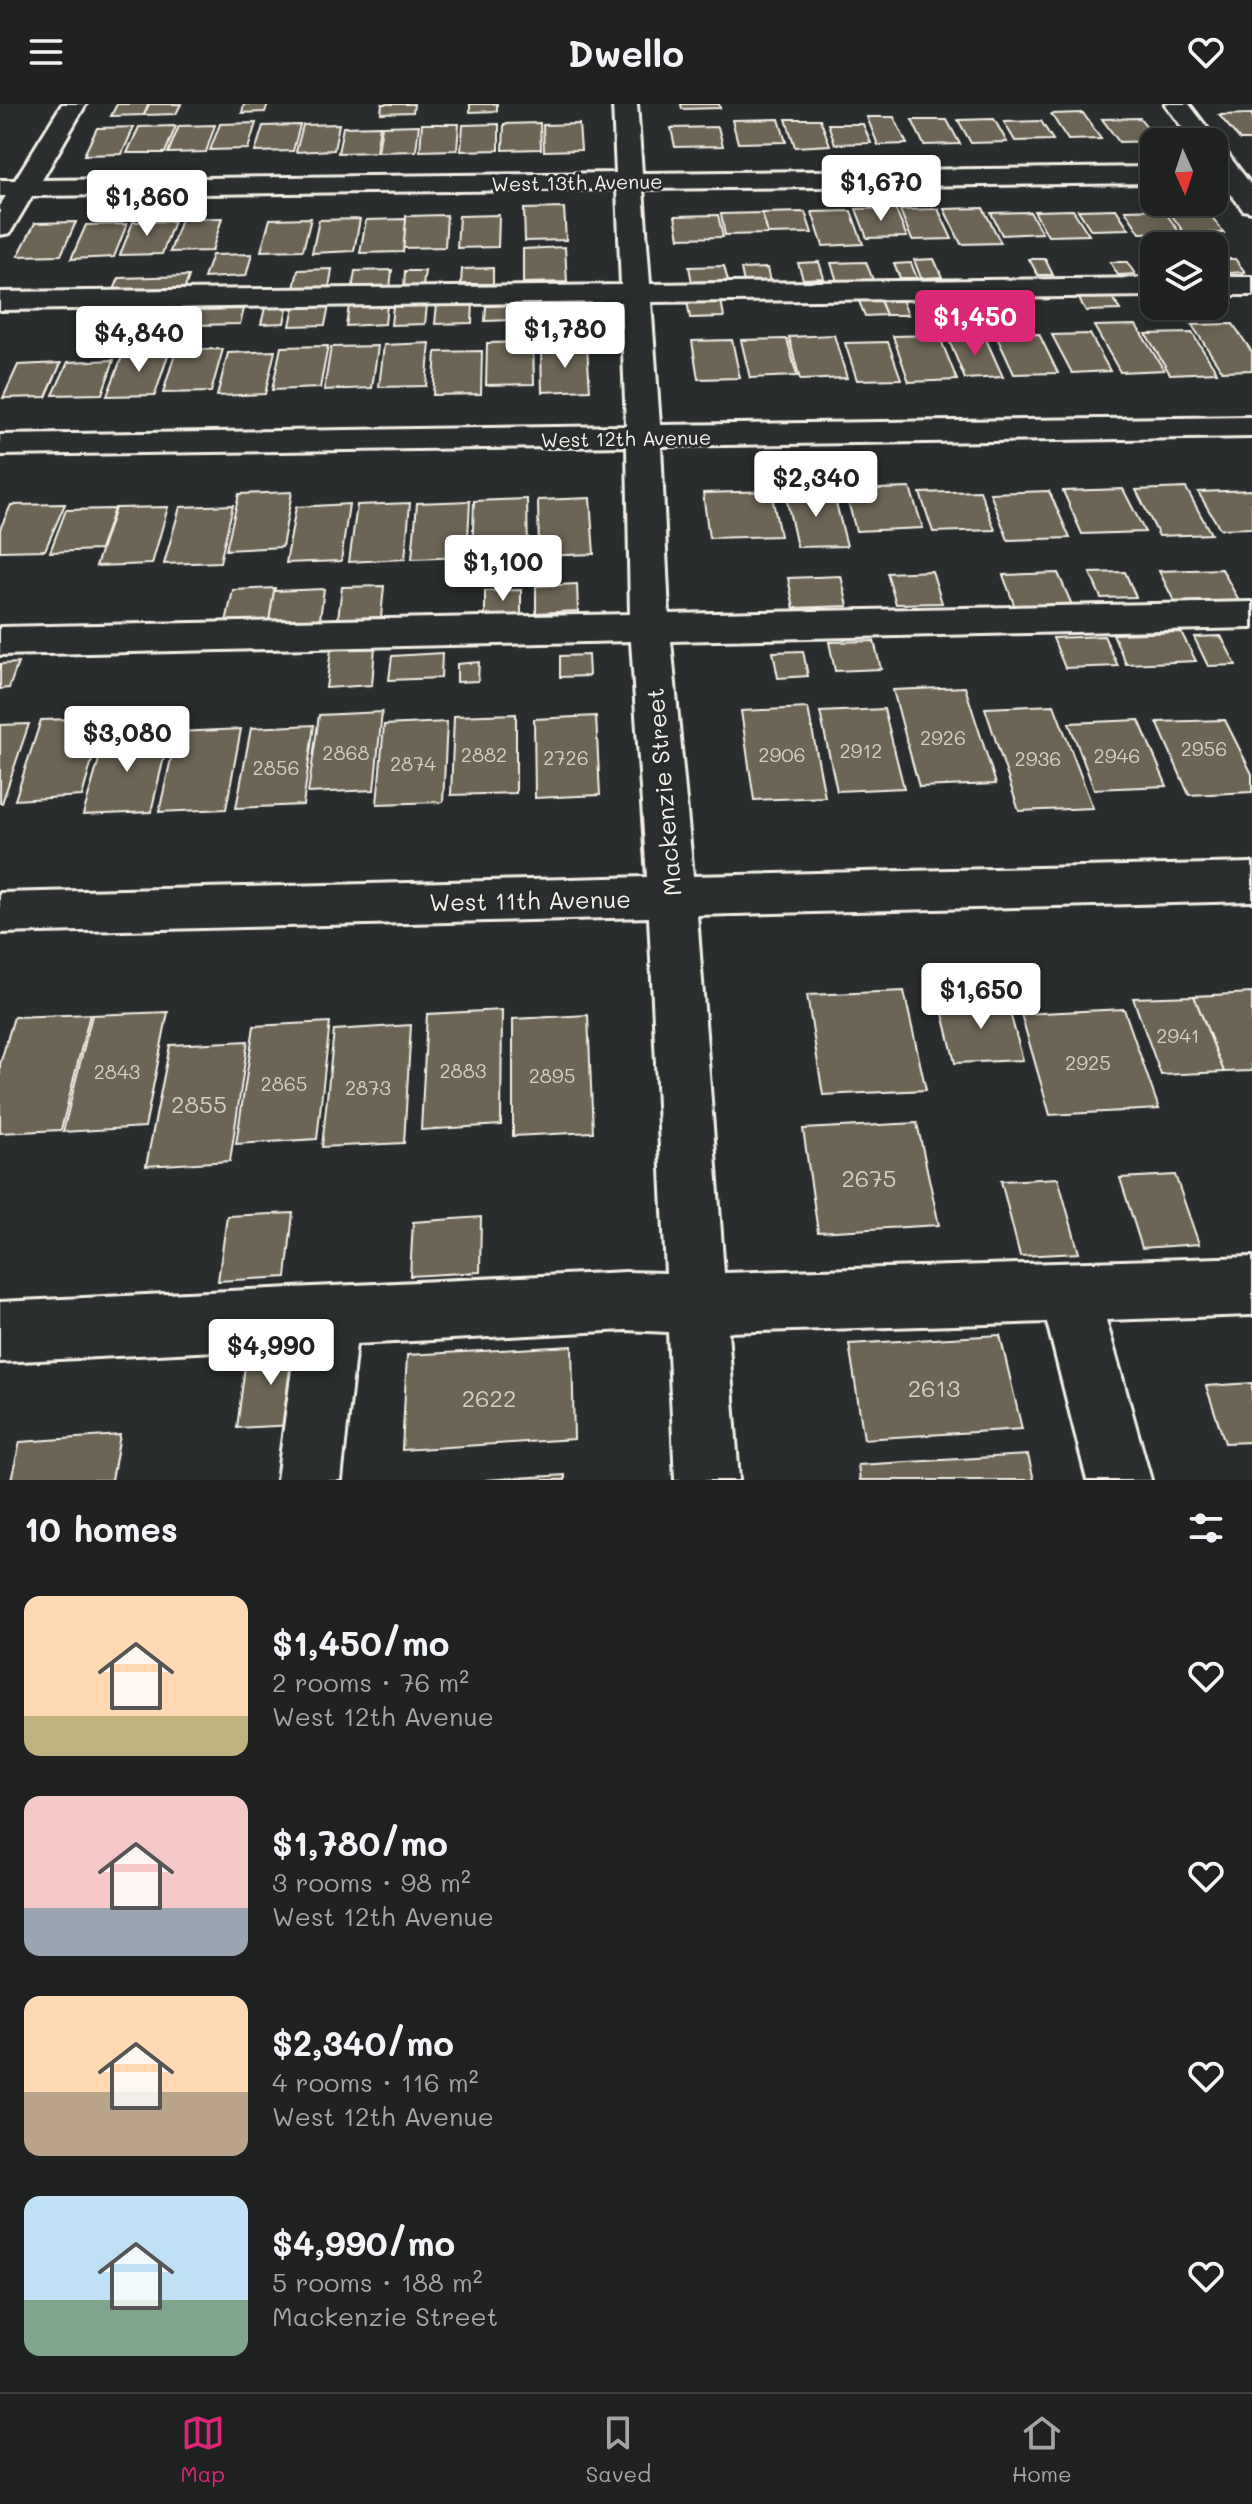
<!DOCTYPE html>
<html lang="en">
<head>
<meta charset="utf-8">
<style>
	:root { --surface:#202222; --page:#282a2a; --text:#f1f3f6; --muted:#a2a4a5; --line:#3d3f40; --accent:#db2777 }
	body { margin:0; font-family:Mali,sans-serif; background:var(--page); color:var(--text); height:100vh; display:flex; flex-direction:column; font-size:30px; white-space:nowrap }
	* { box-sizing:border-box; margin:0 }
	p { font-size:26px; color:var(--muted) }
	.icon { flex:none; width:44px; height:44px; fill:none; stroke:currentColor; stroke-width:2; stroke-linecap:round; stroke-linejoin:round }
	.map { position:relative; height:1376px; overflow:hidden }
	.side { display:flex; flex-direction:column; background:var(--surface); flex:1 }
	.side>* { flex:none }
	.needle { width:52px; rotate:177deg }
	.fabs { position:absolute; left:1140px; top:24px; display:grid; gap:16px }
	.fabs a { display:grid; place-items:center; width:88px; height:88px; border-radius:16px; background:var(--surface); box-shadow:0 4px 20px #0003,0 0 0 2px var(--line); font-size:40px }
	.price { position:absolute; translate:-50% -68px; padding:0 18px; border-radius:8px; background:#fff; color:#222; font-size:26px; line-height:52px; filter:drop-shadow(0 2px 4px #0008) }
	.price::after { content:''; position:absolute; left:50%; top:48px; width:24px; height:18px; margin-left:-12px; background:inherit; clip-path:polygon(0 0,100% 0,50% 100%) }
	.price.active { background:var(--accent); color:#fff }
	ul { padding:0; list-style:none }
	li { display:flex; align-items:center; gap:24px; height:200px; padding:0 24px }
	li span { display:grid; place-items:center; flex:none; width:224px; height:160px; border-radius:16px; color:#555 }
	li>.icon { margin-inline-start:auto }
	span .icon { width:96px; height:96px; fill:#fffc; stroke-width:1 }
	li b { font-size:34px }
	h2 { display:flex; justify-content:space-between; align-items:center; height:96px; padding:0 24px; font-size:34px }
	header { display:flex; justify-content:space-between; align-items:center; height:104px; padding:0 24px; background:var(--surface); font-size:36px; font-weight:800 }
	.tabs { display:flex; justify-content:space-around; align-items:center; height:112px; border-top:2px solid var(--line); background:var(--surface); font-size:22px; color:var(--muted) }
	.tabs a { display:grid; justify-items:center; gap:4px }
	.tabs .active { color:var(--accent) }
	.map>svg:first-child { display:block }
</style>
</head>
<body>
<header><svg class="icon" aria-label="menu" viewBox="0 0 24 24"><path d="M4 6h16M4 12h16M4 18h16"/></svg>Dwello<svg class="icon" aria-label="heart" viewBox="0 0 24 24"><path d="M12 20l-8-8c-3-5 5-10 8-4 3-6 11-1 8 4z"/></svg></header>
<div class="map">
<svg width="1252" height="1376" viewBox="0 0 1252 1376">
	<rect width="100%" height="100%" fill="#2a2d2e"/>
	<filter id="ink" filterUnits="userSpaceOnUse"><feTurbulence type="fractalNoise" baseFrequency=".0125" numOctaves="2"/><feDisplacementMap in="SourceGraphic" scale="16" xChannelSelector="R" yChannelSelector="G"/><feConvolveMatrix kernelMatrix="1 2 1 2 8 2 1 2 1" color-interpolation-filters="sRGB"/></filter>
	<g filter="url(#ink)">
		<g fill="#6c6554" stroke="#f4f1e8" stroke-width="2">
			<polygon points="117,0 149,0 144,11 111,12"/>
			<polygon points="149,0 181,0 176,10 144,11"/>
			<polygon points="244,0 268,0 265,8 242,9"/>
			<polygon points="382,0 414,0 413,8 381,9"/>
			<polygon points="470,0 497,0 497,7 470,8"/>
			<polygon points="681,0 719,0 720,4 682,5"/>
			<polygon points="1083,9 1101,35 1068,36 1051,10"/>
			<polygon points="1252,10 1252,36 1240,36 1219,11"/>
			<polygon points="867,13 894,13 907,40 878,41"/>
			<polygon points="1140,14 1158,37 1119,38 1102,15"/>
			<polygon points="779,15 786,38 738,39 732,16"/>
			<polygon points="786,15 820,15 830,41 795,43"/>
			<polygon points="994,15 1007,38 971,39 958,16"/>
			<polygon points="912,16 947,16 960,40 924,41"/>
			<polygon points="1041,17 1053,36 1015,37 1004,18"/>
			<polygon points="256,19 248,45 210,46 220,20"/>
			<polygon points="540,19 541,45 503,46 504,20"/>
			<polygon points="339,20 334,46 296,48 303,21"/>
			<polygon points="422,20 459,20 457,46 420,47"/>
			<polygon points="499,20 499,46 461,47 463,21"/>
			<polygon points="579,20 581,46 544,47 543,21"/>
			<polygon points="828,20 863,20 871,39 835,40"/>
			<polygon points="215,21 206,48 168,49 179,22"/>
			<polygon points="300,21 293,47 255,48 263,22"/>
			<polygon points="419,21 416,47 378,48 382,22"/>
			<polygon points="176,22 165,49 127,49 139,23"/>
			<polygon points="380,22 376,48 338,49 343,23"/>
			<polygon points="134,23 122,50 84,51 97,24"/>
			<polygon points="718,23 723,42 675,43 671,24"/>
			<polygon points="1203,101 1224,129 1185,130 1165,102"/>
			<polygon points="564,104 566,136 525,137 524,105"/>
			<polygon points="895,104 907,133 867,134 856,105"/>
			<polygon points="983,104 1001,139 961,140 944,105"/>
			<polygon points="938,105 952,135 912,136 900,106"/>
			<polygon points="1116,105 1129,125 1091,126 1078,106"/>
			<polygon points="1163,105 1179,128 1140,129 1125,106"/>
			<polygon points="1073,106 1089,131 1048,132 1034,107"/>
			<polygon points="851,107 863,140 823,142 812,108"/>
			<polygon points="805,108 812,129 768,130 762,109"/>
			<polygon points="1030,108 1042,129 1002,131 991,109"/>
			<polygon points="762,109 768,130 725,131 721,110"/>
			<polygon points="447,111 445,143 403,144 406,112"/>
			<polygon points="499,111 498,143 457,144 459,112"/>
			<polygon points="718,111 723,133 679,134 675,112"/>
			<polygon points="222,114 212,147 170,148 181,115"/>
			<polygon points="311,114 303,146 261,147 270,115"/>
			<polygon points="360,115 354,147 312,149 319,116"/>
			<polygon points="406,115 403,148 360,149 366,116"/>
			<polygon points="174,117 162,150 120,151 133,118"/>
			<polygon points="76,118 61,151 18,152 35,119"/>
			<polygon points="127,120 114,153 71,155 86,121"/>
			<polygon points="565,143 567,178 523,179 523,145"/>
			<polygon points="252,150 246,172 204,174 212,151"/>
			<polygon points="934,155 942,173 921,174 914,156"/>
			<polygon points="1029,155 1045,155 1053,171 1038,171"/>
			<polygon points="1220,155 1235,155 1245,168 1229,169"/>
			<polygon points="819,158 824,174 803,175 798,159"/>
			<polygon points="866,158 873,176 837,177 831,159"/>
			<polygon points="1110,158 1127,158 1135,170 1118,171"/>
			<polygon points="911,159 917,174 900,174 894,160"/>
			<polygon points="724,162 728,177 692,178 689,163"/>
			<polygon points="493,164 493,180 461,180 462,165"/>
			<polygon points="767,164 770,178 744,179 741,165"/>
			<polygon points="332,165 329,184 294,185 298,166"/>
			<polygon points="392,166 390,185 352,186 355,167"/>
			<polygon points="405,167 425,167 423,182 404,183"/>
			<polygon points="189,172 185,184 114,186 119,174"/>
			<polygon points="1110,189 1120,206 1086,207 1076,190"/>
			<polygon points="1154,190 1154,202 1174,202 1176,206 1152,207 1142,191"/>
			<polygon points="901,193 908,211 886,211 879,194"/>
			<polygon points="978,193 999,193 1007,210 986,211"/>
			<polygon points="879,194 886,211 865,212 858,195"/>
			<polygon points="1214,195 1224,210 1204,211 1198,202 1214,202"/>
			<polygon points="721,196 724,213 690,214 687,197"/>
			<polygon points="473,199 472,219 435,220 437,200"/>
			<polygon points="977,200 984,216 963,216 956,201"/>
			<polygon points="329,201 325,221 290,222 294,202"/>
			<polygon points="387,201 385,220 346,222 349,202"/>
			<polygon points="427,201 425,220 391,221 393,202"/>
			<polygon points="513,201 512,216 485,217 486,202"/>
			<polygon points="556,202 556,215 535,216 535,203"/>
			<polygon points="190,203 184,222 142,223 149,204"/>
			<polygon points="265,204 287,204 284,219 261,220"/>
			<polygon points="244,205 240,220 193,221 197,206"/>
			<polygon points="1233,220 1252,248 1252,266 1222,267 1192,221"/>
			<polygon points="1136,221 1164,266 1120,268 1094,222"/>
			<polygon points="1192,229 1217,268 1170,270 1146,230"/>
			<polygon points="1039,230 1058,269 1014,270 996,231"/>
			<polygon points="1090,230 1110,267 1072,269 1052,231"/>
			<polygon points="834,231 847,274 800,276 789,233"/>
			<polygon points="939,231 957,276 909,278 893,232"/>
			<polygon points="985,233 1003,273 965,275 948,234"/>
			<polygon points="787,235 797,272 750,274 741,236"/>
			<polygon points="732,236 740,274 698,275 692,237"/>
			<polygon points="533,238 534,280 486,281 487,239"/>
			<polygon points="888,238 901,275 857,276 845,239"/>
			<polygon points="430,239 426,282 379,283 384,241"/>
			<polygon points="328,242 320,284 272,286 281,243"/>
			<polygon points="378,242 372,284 324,286 331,243"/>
			<polygon points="587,243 590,286 542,288 541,245"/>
			<polygon points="223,245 211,288 163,289 176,246"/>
			<polygon points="275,247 265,290 217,292 228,249"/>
			<polygon points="482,247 481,290 433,291 436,248"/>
			<polygon points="169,248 155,291 107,292 123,250"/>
			<polygon points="114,256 102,290 53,291 68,258"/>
			<polygon points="61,259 46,293 3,294 18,261"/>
			<polygon points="910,384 923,424 856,427 845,386"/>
			<polygon points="1186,384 1211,430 1159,432 1136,386"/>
			<polygon points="1123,385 1145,428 1082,430 1063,387"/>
			<polygon points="1252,386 1252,424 1220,425 1198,388"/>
			<polygon points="771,387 780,432 709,434 703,389"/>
			<polygon points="833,387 847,442 797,443 785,388"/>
			<polygon points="980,387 995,426 933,428 920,389"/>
			<polygon points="1049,387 1070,434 1008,436 990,389"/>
			<polygon points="292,388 282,443 226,446 239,390"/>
			<polygon points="590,394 594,450 539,452 538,396"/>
			<polygon points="527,395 528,451 472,453 474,397"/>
			<polygon points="470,397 467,453 412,455 417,399"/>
			<polygon points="410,399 405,455 349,458 357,401"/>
			<polygon points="65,400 45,446 0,447 0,425 11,401"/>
			<polygon points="349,400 341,457 286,459 296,403"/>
			<polygon points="233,401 220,458 164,460 180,403"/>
			<polygon points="168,403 152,460 96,462 115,404"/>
			<polygon points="114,405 100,446 50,448 66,406"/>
			<polygon points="1222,465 1239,497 1175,499 1159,467"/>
			<polygon points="932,467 942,499 896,500 887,469"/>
			<polygon points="1125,468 1136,493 1101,494 1090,469"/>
			<polygon points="1058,469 1072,501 1015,503 1003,471"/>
			<polygon points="841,472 848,502 794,504 788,474"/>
			<polygon points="577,480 578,507 536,509 536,482"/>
			<polygon points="384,482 381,513 338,515 342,483"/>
			<polygon points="275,484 269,517 226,518 233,486"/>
			<polygon points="324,485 320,515 269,517 274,487"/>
			<polygon points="521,486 521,511 485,512 485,487"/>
			<polygon points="1181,528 1196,557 1126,560 1113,530"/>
			<polygon points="1104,532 1118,562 1065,564 1053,534"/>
			<polygon points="1221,532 1236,561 1208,562 1194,533"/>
			<polygon points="874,537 881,565 835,567 829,538"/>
			<polygon points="375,543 372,581 326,584 331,545"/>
			<polygon points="803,547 808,572 778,574 773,548"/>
			<polygon points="442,549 441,574 389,576 392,552"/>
			<polygon points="588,551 589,572 560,573 560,552"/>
			<polygon points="479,558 478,577 457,578 457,560"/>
			<polygon points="18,559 9,584 0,585 0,560"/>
			<polygon points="965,583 996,680 919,683 893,586"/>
			<polygon points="1054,601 1093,704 1019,707 985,604"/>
			<polygon points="808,604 825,693 754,696 741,607"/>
			<polygon points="884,605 904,684 837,687 820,608"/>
			<polygon points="382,608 374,686 308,689 319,611"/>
			<polygon points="516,610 516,689 451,691 454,612"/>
			<polygon points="596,612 600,691 535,694 534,615"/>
			<polygon points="104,614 82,692 15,696 41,616"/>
			<polygon points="1139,616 1167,682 1094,685 1069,619"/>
			<polygon points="1225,616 1252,670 1252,688 1189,691 1157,618"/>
			<polygon points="447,618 443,698 377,700 384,621"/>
			<polygon points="29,620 2,699 0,699 0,621"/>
			<polygon points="314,621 303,701 236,704 251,624"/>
			<polygon points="241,625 226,705 159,708 177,628"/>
			<polygon points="170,628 151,708 83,711 106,631"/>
			<polygon points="904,887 926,986 823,991 807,891"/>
			<polygon points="1252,889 1252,967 1224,968 1194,892"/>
			<polygon points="1194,892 1224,968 1161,971 1133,894"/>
			<polygon points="1006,894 1023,956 955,959 940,897"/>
			<polygon points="1124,905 1159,1005 1050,1011 1021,910"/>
			<polygon points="502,906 501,1021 421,1026 427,910"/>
			<polygon points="168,908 145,1023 63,1028 92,911"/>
			<polygon points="90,910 61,1026 0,1029 0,960 14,913"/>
			<polygon points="588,911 593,1028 513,1032 513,915"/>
			<polygon points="330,918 317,1035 236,1040 254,922"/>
			<polygon points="411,921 404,1039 322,1043 334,926"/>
			<polygon points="248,937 230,1057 146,1062 170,941"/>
			<polygon points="917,1019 939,1121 818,1128 803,1025"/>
			<polygon points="1175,1071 1199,1140 1142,1144 1120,1074"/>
			<polygon points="1058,1074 1079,1149 1020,1152 1001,1077"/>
			<polygon points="293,1109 286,1173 218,1177 227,1112"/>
			<polygon points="481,1113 480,1168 410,1172 413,1118"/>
			<polygon points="1000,1231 1022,1325 864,1335 849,1240"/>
			<polygon points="303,1242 295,1321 237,1324 247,1246"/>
			<polygon points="572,1242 574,1335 402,1346 407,1251"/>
			<polygon points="1252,1279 1252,1338 1225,1339 1206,1282"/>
			<polygon points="120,1331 112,1376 11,1376 20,1338"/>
			<polygon points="1028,1351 1034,1376 860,1376 858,1361"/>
			<polygon points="565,1371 565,1376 485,1376"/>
		</g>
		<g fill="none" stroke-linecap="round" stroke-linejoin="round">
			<g stroke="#f4f1e8" stroke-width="6">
				<g id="minor">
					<polygon points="62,0 86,0 42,76 616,69 613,0 637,0 642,69 1154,63 1154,79 643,85 650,180 1154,174 1154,192 651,198 660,321 1252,313 1252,333 661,342 669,510 1252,498 1252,524 671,537 693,772 1252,759 1252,797 697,811 724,1169 1252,1153 1252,1211 1106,1216 1151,1376 1087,1376 1047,1218 728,1228 739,1376 675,1376 668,1228 626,1226 356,1240 341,1376 277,1376 295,1243 0,1258 0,1198 626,1168 666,1169 649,813 0,829 0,789 647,773 631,537 0,551 0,523 630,510 627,342 0,351 0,331 626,322 621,198 0,206 0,188 621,181 617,85 32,92 10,129 0,131 0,101 6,92 0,92 0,76 15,76"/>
					<polygon points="1165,0 1189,0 1218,38 1216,42 1223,44 1252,82 1252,108 1243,106 1214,67 1214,38 1193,38"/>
					<rect x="1214" y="173" width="38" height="18"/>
				</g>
			</g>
			<use href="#minor" fill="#2a2d2e" fill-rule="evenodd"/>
		</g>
	</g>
	<g text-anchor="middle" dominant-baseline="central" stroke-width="6" stroke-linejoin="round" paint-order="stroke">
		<g font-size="20" fill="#f4f1e8" stroke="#2a2d2e">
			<text transform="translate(577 78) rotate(-1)">West 13th Avenue</text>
			<text transform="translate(626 334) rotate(-1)">West 12th Avenue</text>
		</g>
		<g font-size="20" fill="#d2cec3">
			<text x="943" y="633">2926</text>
			<text x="1204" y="644">2956</text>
			<text x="861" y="646">2912</text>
			<text x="346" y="648">2868</text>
			<text x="484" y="650">2882</text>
			<text x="782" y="650">2906</text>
			<text x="1117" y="651">2946</text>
			<text x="566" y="653">2726</text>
			<text x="1038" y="654">2936</text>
			<text x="413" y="659">2874</text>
			<text x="276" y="663">2856</text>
			<text x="1178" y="931">2941</text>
			<text x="1088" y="958">2925</text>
			<text x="463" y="966">2883</text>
			<text x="117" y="967">2843</text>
			<text x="552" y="971">2895</text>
			<text x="284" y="979">2865</text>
			<text x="368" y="983">2873</text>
		</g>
		<g font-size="24" fill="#f4f1e8" stroke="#2a2d2e">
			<text transform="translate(663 688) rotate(-95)">Mackenzie Street</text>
			<text transform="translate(530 796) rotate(-1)">West 11th Avenue</text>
		</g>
		<g font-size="24" fill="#d2cec3">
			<text x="199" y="999">2855</text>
			<text x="869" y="1073">2675</text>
			<text x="934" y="1283">2613</text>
			<text x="489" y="1293">2622</text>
		</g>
	</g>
</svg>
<div class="fabs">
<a><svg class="needle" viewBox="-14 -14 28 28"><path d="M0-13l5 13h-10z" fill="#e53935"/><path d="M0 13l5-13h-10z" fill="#a2a4a5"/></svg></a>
<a><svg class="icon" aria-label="layers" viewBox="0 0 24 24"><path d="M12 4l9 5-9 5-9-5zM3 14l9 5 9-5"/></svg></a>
</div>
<b class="price" style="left:881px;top:119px">$1,670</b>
<b class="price" style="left:147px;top:134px">$1,860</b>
<b class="price active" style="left:975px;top:254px">$1,450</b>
<b class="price" style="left:565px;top:266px">$1,780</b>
<b class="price" style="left:139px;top:270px">$4,840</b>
<b class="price" style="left:816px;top:415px">$2,340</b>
<b class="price" style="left:503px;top:499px">$1,100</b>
<b class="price" style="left:127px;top:670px">$3,080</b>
<b class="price" style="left:981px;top:927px">$1,650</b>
<b class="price" style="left:271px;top:1283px">$4,990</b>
</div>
<section class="side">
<h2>10 homes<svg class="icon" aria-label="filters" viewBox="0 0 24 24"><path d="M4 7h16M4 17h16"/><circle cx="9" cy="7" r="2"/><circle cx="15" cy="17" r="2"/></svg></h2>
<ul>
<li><span style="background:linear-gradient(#ffd9b3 75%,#c2b280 0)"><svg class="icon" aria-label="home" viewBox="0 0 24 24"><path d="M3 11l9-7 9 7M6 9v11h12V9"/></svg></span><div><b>$1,450/mo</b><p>2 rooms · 76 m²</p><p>West 12th Avenue</p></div><svg class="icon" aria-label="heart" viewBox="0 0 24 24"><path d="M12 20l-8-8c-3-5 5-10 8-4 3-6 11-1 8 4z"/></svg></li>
<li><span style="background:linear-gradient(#f6c9c9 70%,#9aa5b1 0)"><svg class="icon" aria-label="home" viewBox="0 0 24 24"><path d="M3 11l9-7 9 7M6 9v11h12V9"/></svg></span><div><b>$1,780/mo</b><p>3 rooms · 98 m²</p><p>West 12th Avenue</p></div><svg class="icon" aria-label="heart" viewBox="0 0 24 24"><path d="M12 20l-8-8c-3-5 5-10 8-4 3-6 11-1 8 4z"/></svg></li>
<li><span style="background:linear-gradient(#ffd9b3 60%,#b9a48a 0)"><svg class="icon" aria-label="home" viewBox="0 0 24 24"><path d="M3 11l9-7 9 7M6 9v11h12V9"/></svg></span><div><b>$2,340/mo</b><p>4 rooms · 116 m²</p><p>West 12th Avenue</p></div><svg class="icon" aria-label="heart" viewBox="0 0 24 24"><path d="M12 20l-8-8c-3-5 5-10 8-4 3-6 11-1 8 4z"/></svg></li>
<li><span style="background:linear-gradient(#bfe0f5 65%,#7fa58c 0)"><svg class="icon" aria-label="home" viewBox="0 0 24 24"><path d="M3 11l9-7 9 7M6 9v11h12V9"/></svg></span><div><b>$4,990/mo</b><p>5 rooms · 188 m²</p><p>Mackenzie Street</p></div><svg class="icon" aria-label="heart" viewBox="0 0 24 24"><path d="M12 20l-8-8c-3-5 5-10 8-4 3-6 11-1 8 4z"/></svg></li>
</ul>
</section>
<nav class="tabs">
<a class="active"><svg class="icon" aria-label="map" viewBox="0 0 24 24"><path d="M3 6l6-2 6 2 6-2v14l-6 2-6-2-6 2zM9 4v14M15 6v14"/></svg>Map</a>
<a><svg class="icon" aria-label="saved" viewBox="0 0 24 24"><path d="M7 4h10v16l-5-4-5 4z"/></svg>Saved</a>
<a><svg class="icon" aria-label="home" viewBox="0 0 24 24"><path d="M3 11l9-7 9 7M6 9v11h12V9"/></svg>Home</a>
</nav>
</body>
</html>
